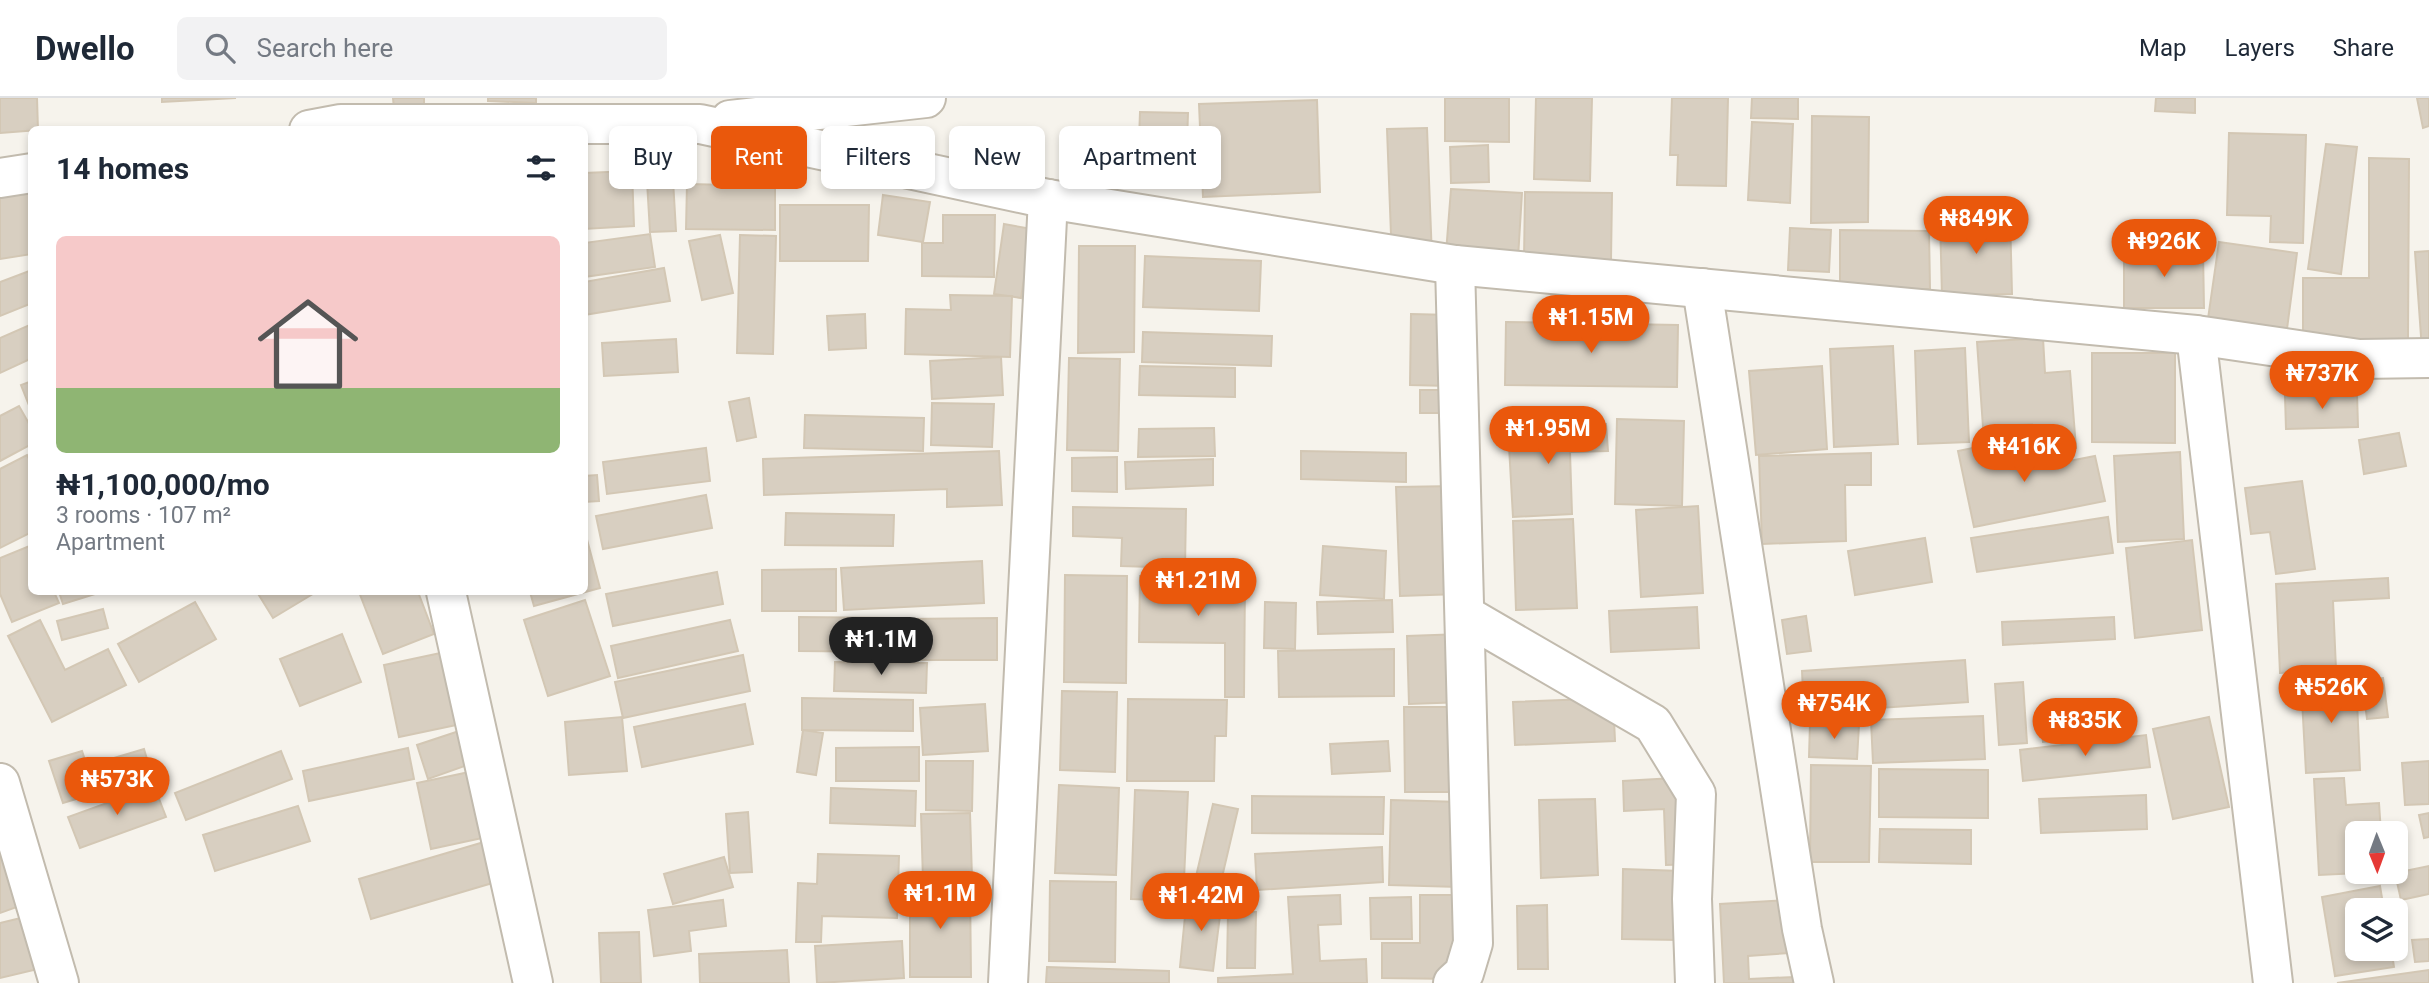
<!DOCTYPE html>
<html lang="en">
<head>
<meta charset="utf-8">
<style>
	:root { --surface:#fff; --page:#f2f2f3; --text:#1f2937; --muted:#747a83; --line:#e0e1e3; --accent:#ea580c }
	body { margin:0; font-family:Roboto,sans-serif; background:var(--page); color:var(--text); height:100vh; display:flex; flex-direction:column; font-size:26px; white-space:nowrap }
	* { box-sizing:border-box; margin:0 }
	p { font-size:23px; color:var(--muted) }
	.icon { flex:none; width:38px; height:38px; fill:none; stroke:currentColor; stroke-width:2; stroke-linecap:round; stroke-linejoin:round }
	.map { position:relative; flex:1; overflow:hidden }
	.drawer { position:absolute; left:28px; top:28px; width:560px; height:469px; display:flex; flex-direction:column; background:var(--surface); border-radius:10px; box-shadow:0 4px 10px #0003 }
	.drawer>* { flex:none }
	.top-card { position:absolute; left:609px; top:28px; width:665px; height:63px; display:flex; gap:14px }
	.needle { width:46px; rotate:179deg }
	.fabs { position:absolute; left:2345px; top:723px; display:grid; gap:14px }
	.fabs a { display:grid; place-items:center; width:63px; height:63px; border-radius:10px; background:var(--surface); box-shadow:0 4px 10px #0003; font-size:35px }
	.price { position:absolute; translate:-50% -60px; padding:0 16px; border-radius:24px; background:var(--accent); color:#fff; font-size:23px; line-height:46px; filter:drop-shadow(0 2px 4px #0008) }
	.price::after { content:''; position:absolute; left:50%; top:42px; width:21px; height:16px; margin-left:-10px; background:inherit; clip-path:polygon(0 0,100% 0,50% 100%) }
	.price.active { background:#222; color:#fff }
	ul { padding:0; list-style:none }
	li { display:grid; align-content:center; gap:14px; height:371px; padding:0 28px }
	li+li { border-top:2px solid var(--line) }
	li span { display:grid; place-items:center; height:217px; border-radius:10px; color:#555 }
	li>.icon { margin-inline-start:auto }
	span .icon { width:126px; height:126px; fill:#fffc; stroke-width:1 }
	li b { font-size:30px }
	h2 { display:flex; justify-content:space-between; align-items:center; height:84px; padding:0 28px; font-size:30px }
	.pill { padding:0 24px; border-radius:10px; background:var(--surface); box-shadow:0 4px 10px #0003; font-size:24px; line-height:63px }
	.pill.active { background:var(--accent); color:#fff }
	header { display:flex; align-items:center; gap:42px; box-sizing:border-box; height:98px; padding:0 35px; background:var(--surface); border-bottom:2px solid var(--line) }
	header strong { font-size:33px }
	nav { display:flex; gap:38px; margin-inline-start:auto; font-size:24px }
	.search { width:490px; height:63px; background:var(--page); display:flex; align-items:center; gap:18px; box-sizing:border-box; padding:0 24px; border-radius:10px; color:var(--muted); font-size:26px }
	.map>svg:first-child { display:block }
</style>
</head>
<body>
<header>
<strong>Dwello</strong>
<div class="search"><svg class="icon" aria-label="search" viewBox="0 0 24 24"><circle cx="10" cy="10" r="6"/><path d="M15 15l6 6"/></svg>Search here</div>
<nav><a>Map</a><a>Layers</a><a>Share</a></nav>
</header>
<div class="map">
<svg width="2429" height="885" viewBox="0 0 2429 885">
	<rect width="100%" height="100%" fill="#f6f3ec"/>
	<g fill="#d8cfc1" stroke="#d3c7b4" stroke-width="2">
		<polygon points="0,0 37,0 38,32 0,35"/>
		<polygon points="162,0 236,0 162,4"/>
		<polygon points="393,0 424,0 424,8 394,11"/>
		<polygon points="488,0 536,0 536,5 488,3"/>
		<polygon points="1445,0 1509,0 1509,44 1445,43"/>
		<polygon points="1536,0 1592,0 1590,83 1534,81"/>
		<polygon points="1672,0 1728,0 1726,88 1677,87 1678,57 1670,57"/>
		<polygon points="1752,0 1798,0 1798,21 1751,20"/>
		<polygon points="2156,0 2195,0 2195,15 2155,13"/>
		<polygon points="2417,0 2429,0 2429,28 2423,30"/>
		<polygon points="1317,2 1320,94 1203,99 1199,6"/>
		<polygon points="1140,14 1188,15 1186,73 1138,71"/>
		<polygon points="1812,18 1869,19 1868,124 1811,125"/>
		<polygon points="1752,24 1793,26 1790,105 1748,102"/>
		<polygon points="1427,30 1432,160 1392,163 1387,31"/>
		<polygon points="2229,35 2306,37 2303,145 2270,144 2271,118 2227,117"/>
		<polygon points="2326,46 2357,49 2341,176 2308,171"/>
		<polygon points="1488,47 1489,84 1451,85 1450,49"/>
		<polygon points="2369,60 2409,61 2408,241 2303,242 2303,180 2369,180"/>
		<polygon points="632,73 634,128 584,131 584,75"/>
		<polygon points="673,82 676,133 650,134 647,83"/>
		<polygon points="687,86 775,88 775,132 686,131"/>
		<polygon points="32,89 32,156 0,161 0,95"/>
		<polygon points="1451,91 1522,95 1518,160 1446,155"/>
		<polygon points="1525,94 1612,95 1611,163 1524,162"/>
		<polygon points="883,97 930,104 923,144 878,137"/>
		<polygon points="780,107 869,107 868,163 780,163"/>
		<polygon points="943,117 995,117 994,179 922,178 922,145 943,145"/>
		<polygon points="2010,117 2012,196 1942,198 1940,119"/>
		<polygon points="1004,126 1032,131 1021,200 994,196"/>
		<polygon points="1790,130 1831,132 1829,174 1788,172"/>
		<polygon points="1840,132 1929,133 1930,191 1840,191"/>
		<polygon points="650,136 655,169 584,179 584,145"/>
		<polygon points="720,137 733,195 702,202 689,143"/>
		<polygon points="740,137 776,138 773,256 737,255"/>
		<polygon points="2219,144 2297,155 2287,231 2208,221"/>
		<polygon points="1079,148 1135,148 1134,254 1078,255"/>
		<polygon points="2124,152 2203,153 2204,210 2124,210"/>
		<polygon points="2429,153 2429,251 2422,252 2415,154"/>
		<polygon points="1145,158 1261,163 1259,213 1143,209"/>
		<polygon points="664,170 670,203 584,217 584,184"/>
		<polygon points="32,172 32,205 0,218 0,184"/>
		<polygon points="950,197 1012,198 1010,259 905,256 906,211 951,212"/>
		<polygon points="865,216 866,250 829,252 827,218"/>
		<polygon points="1411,216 1451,217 1449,288 1410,287"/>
		<polygon points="1506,224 1678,227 1677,289 1505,287"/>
		<polygon points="32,226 32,260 0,275 0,240"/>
		<polygon points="1143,234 1272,238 1271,268 1142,264"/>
		<polygon points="2043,240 2045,275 2070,273 2076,350 2034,353 2032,326 1983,329 1977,244"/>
		<polygon points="676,241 678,274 604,278 602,245"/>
		<polygon points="1893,248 1898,346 1834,349 1830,251"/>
		<polygon points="1965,250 1969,344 1918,346 1915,253"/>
		<polygon points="2092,255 2175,255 2175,345 2092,344"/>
		<polygon points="1001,259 1003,297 932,301 930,263"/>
		<polygon points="1069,260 1120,261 1118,353 1067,352"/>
		<polygon points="1140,268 1235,270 1235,299 1139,297"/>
		<polygon points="1822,268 1827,351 1756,357 1749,273"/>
		<polygon points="32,283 32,315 21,287"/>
		<polygon points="1420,292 1456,292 1455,315 1420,315"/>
		<polygon points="2357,295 2358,329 2286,331 2285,298"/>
		<polygon points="749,300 756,339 737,343 729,304"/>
		<polygon points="932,305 994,306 992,349 931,347"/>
		<polygon points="19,308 32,331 32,346 0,363 0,318"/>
		<polygon points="805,317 924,320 923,353 804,350"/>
		<polygon points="1617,321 1684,323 1682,408 1615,406"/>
		<polygon points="1606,326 1608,353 1570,354 1572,416 1513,419 1508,330"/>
		<polygon points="1214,330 1215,358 1138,359 1139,331"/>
		<polygon points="2399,335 2406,368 2364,376 2359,342"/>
		<polygon points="2022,340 2028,371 2095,358 2105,403 1974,429 1958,353"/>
		<polygon points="706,350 710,383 607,396 603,364"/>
		<polygon points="999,353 1002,407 947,409 947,391 764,397 763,361"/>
		<polygon points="1301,353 1406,355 1406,384 1301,381"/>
		<polygon points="2180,354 2184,441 2118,444 2114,358"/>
		<polygon points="1871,355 1871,387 1845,387 1846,443 1762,446 1759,358"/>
		<polygon points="27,357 32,366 32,434 0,450 0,371"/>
		<polygon points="1117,359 1117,394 1072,393 1072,360"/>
		<polygon points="1213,361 1213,387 1126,391 1125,364"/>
		<polygon points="597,377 599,403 584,404 584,378"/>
		<polygon points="2302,383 2315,471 2276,476 2270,434 2251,436 2245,390"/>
		<polygon points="1455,388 1459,496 1400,498 1396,389"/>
		<polygon points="706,397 712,430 603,451 596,418"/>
		<polygon points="1698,408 1703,495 1641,499 1636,412"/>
		<polygon points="1073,409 1186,411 1185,470 1121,468 1122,440 1073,438"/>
		<polygon points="786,415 894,417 893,448 785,447"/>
		<polygon points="2108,419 2113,455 1977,474 1971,440"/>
		<polygon points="1573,421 1577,510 1516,512 1513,423"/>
		<polygon points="585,434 600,490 534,508 530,494 584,494"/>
		<polygon points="1925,440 1932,484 1855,497 1848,453"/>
		<polygon points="2192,442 2202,532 2135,540 2126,450"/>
		<polygon points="32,447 32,494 54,494 59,505 12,524 0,496 0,460"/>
		<polygon points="1323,448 1386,453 1384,501 1320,497"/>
		<polygon points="982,463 984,505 844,512 841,470"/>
		<polygon points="836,471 836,513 762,513 762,472"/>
		<polygon points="717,474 723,506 613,528 606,496"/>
		<polygon points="1065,477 1127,478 1126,585 1064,584"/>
		<polygon points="1140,478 1245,480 1244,599 1225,599 1225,545 1139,544"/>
		<polygon points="2388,480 2389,500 2333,503 2336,571 2280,575 2276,486"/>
		<polygon points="59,494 95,494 95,496 63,506"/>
		<polygon points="257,494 316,494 273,520"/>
		<polygon points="359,494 418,494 434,536 383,556"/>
		<polygon points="585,502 610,578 548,598 524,522"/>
		<polygon points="1392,502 1393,534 1318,536 1317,504"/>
		<polygon points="195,504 216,541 139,584 118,546"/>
		<polygon points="1265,504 1296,505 1295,551 1264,550"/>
		<polygon points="1697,509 1699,550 1611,554 1609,513"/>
		<polygon points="103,511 108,530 62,542 57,523"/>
		<polygon points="1806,518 1811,553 1787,556 1782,522"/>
		<polygon points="799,519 896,520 896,554 799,553"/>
		<polygon points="2114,519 2115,541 2003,547 2002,524"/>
		<polygon points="997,520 997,562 905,562 905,521"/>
		<polygon points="40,522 65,572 108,551 126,587 52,624 8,538"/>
		<polygon points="730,522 738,553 618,580 611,548"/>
		<polygon points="342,536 361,584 300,608 280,561"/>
		<polygon points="1462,536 1465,604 1409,606 1407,538"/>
		<polygon points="1394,551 1394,598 1279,599 1278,553"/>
		<polygon points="450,553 466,625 399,639 384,567"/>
		<polygon points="743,557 750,593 623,620 615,584"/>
		<polygon points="1965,562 1968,604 1804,615 1802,573"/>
		<polygon points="835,564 927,565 926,595 834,593"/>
		<polygon points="2356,580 2360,672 2306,675 2301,583"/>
		<polygon points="2383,580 2388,619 2367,621 2362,582"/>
		<polygon points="2023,584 2027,645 1999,647 1995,586"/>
		<polygon points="1062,593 1117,594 1115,674 1060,672"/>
		<polygon points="802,600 913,602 913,633 802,632"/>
		<polygon points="1613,600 1615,643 1515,647 1513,604"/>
		<polygon points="1128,601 1227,602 1226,638 1215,638 1214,683 1127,683"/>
		<polygon points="745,606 753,646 642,669 634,629"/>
		<polygon points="985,606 988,653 923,657 920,610"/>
		<polygon points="1404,609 1462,609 1462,694 1405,694"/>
		<polygon points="2079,614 2083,639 2043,644 2040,619"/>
		<polygon points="1983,618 1985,661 1873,665 1871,622"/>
		<polygon points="622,619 627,673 569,677 565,624"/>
		<polygon points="2209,619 2229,709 2173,721 2153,631"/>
		<polygon points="1810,625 1859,627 1857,661 1809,659"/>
		<polygon points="465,631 476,664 428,681 417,647"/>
		<polygon points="803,632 823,635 816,677 797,674"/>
		<polygon points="2146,637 2150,669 2023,683 2020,652"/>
		<polygon points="1388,643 1390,673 1332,676 1330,646"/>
		<polygon points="919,649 919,683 836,683 836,650"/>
		<polygon points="408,650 414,681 309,703 303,673"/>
		<polygon points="144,651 152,678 63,705 49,663 82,653 87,668"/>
		<polygon points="281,653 292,681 186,722 175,695"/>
		<polygon points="926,663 973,663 972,713 926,712"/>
		<polygon points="2429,663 2429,706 2405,707 2402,665"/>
		<polygon points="1811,667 1871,668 1869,764 1810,764"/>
		<polygon points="1879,671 1988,672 1988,720 1879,719"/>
		<polygon points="474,673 487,739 431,751 417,685"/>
		<polygon points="1691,679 1695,766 1666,767 1664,711 1624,713 1623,683"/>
		<polygon points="2344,680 2346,707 2379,705 2381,735 2357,735 2357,774 2381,774 2319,777 2314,681"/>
		<polygon points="1059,687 1119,690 1116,777 1055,775"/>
		<polygon points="154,688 166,719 80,750 68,719"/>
		<polygon points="831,690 916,693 915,728 830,725"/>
		<polygon points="1135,692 1188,694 1183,803 1131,801"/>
		<polygon points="2146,697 2147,731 2041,735 2039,701"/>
		<polygon points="1252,698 1384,699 1383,736 1252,735"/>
		<polygon points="1595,701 1598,777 1541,780 1539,702"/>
		<polygon points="1391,702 1461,704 1459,789 1389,787"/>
		<polygon points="1213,706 1238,711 1219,792 1194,787"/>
		<polygon points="298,708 310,743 215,773 203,737"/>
		<polygon points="748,714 752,774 730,775 726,716"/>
		<polygon points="970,715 972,780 923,782 921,716"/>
		<polygon points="2429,715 2429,739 2424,740 2419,717"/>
		<polygon points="0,720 31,804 0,815"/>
		<polygon points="1880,731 1971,732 1971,766 1879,764"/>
		<polygon points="494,741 506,781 371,821 359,781"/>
		<polygon points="1382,749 1383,784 1257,792 1255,756"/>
		<polygon points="818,756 899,758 897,820 822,818 821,844 796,844 798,785 817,786"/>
		<polygon points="724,759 733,789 673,806 664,776"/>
		<polygon points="2429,768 2429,796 2401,802 2395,775"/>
		<polygon points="1623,771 1681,773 1679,842 1622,841"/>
		<polygon points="1050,783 1116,784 1115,864 1049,863"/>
		<polygon points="970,787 971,879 910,879 910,788"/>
		<polygon points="2380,788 2384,812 2357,812 2357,850 2391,850 2394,869 2335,878 2322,799"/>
		<polygon points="1340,797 1341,826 1318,827 1320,863 1366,861 1367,885 1218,885 1218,880 1293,876 1288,799"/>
		<polygon points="1420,797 1456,797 1455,881 1382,880 1382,845 1420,845"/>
		<polygon points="1187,798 1222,802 1213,873 1180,869"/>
		<polygon points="1411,799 1412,841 1371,841 1370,800"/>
		<polygon points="723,802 726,828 689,833 691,853 654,858 648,812"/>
		<polygon points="1787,802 1789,855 1748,858 1749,881 1794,879 1795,885 1724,885 1720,806"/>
		<polygon points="1547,807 1548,871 1518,871 1517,808"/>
		<polygon points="1228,814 1256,814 1255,870 1227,870"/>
		<polygon points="29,818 42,870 0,880 0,825"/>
		<polygon points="639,834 641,885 601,885 599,835"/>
		<polygon points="2429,841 2429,863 2415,864 2412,842"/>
		<polygon points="902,843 904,880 817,885 815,848"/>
		<polygon points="787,852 789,885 700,885 699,856"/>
		<polygon points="1047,869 1169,873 1169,885 1046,885"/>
		<polygon points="2429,872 2429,885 2337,885"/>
	</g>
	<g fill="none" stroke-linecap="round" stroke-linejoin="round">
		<g stroke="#c2bbae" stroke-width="42">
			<g id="street">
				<polyline points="730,22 926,0"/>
				<polyline points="309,32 341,26 700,26 1048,101 1455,167 2196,237 2359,261 2429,260"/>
				<polyline points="0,80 32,75"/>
				<polyline points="1702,190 1802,831 1814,885"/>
				<polyline points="2196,237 2273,885"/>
				<polyline points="446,494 533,885"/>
				<polyline points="1465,517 1653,626 1696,696 1692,801 1695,885"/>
				<polyline points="0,685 59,885"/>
				<polyline points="1008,885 1048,101"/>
				<polyline points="1453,885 1464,875 1473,845 1455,167"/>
			</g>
		</g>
		<use href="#street" stroke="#fff" stroke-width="38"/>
	</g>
</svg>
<div class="fabs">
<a><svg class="needle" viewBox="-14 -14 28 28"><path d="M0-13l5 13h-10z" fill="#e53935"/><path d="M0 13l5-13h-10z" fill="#747a83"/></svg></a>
<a><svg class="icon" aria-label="layers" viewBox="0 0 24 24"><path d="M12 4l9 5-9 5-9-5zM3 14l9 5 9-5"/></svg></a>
</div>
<b class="price" style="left:1976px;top:158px">₦849K</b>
<b class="price" style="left:2164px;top:181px">₦926K</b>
<b class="price" style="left:1591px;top:257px">₦1.15M</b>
<b class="price" style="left:2322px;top:313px">₦737K</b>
<b class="price" style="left:1548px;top:368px">₦1.95M</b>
<b class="price" style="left:2024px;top:386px">₦416K</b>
<b class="price" style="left:1198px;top:520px">₦1.21M</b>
<b class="price active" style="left:881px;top:579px">₦1.1M</b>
<b class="price" style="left:2331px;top:627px">₦526K</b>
<b class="price" style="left:1834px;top:643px">₦754K</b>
<b class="price" style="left:2085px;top:660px">₦835K</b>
<b class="price" style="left:117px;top:719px">₦573K</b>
<b class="price" style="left:940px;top:833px">₦1.1M</b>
<b class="price" style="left:1201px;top:835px">₦1.42M</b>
<div class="top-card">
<a class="pill">Buy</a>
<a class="pill active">Rent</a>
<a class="pill">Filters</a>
<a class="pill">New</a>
<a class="pill">Apartment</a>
</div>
<section class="drawer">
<h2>14 homes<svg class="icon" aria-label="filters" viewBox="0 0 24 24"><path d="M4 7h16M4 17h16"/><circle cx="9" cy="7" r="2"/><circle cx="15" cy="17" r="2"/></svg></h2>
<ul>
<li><span style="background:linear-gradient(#f6c9c9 70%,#8fb573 0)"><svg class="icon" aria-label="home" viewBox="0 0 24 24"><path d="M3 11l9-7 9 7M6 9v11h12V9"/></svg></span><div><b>₦1,100,000/mo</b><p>3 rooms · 107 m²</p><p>Apartment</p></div></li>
</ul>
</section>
</div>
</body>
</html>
